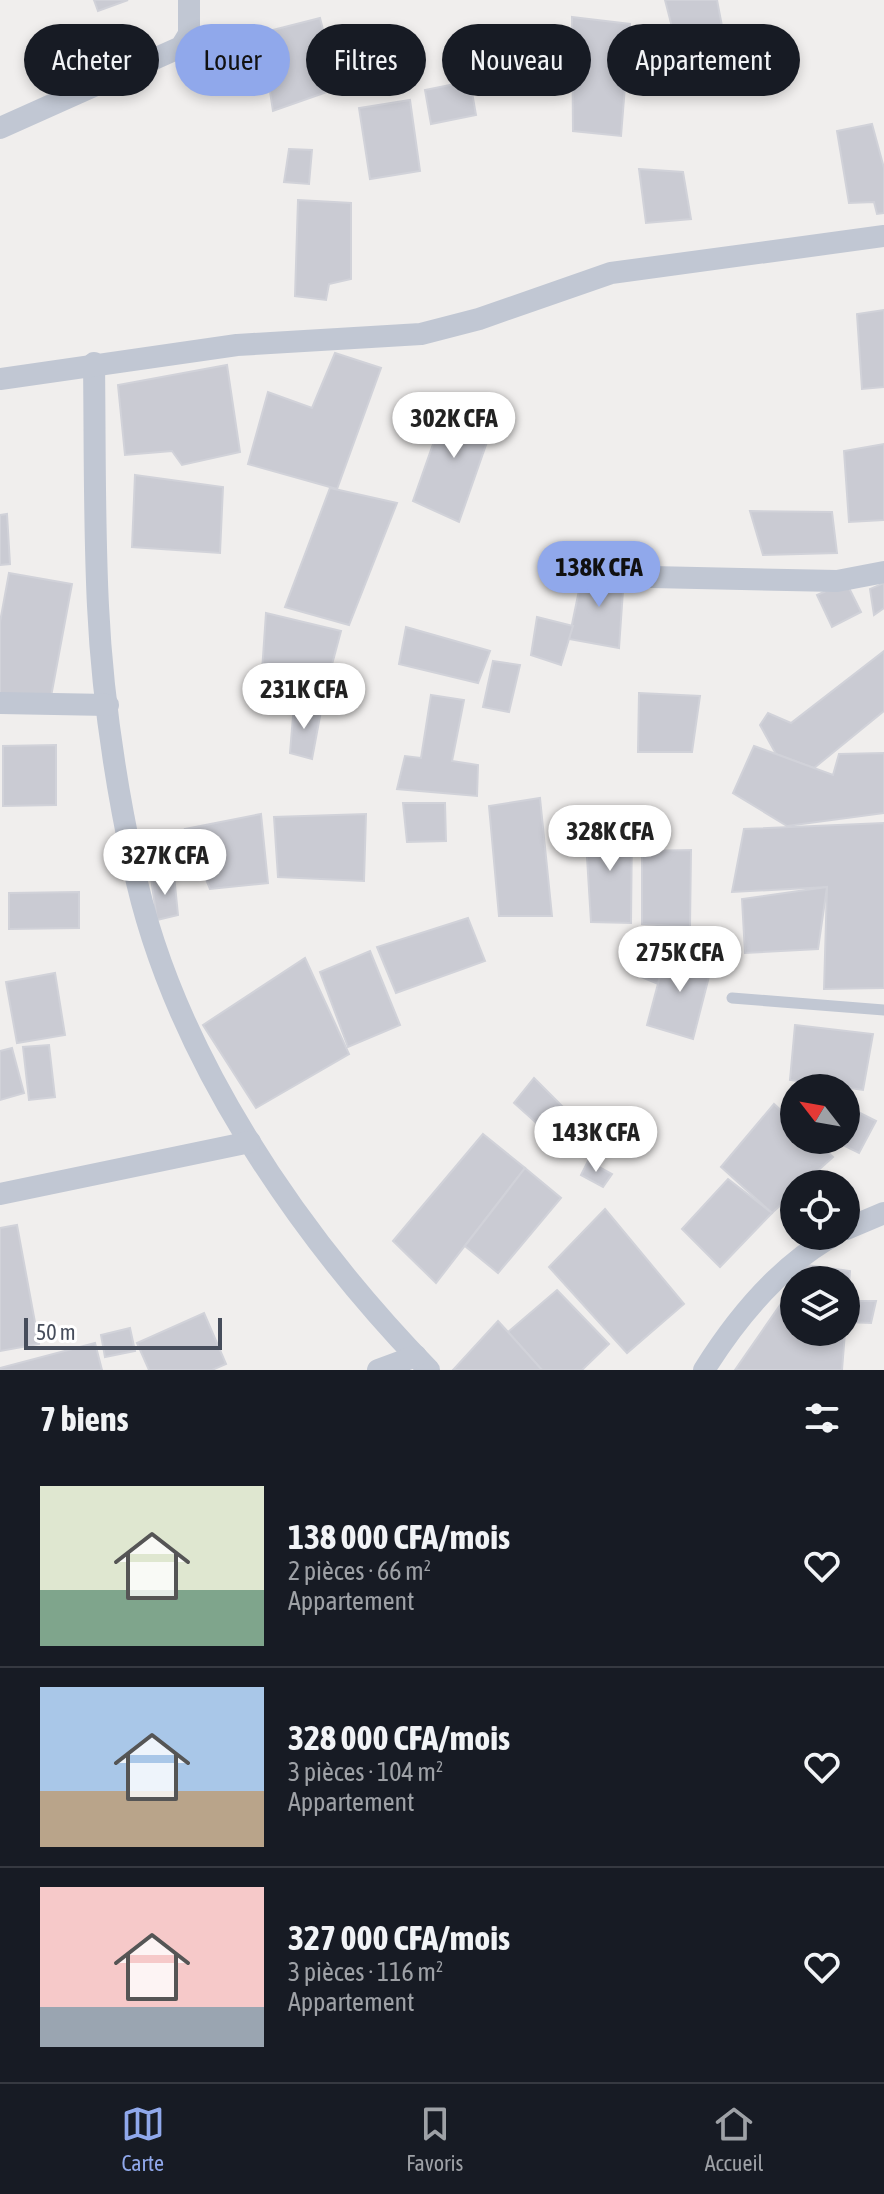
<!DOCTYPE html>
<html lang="fr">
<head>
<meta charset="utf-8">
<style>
	:root { --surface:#171b24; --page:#242831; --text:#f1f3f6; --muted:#9ea1a6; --line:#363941; --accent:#90a8eb }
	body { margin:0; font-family:"Asap Condensed",sans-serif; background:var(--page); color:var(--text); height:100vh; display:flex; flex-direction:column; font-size:30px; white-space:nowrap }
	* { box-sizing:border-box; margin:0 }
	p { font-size:26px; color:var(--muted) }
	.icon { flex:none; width:44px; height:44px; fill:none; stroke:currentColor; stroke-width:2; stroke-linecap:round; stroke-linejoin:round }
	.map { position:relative; height:1370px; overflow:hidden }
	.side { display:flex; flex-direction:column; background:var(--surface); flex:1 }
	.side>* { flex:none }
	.hud { position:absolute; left:24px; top:24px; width:836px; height:72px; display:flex; gap:16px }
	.needle { width:52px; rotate:301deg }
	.buttons { position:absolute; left:780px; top:1074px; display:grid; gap:16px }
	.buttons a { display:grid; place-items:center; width:80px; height:80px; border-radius:50%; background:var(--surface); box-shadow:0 4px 12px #0003; font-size:40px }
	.scale { position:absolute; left:24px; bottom:20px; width:198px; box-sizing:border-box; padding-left:8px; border:4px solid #464d5b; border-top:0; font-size:22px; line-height:28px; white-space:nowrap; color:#464d5b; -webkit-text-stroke:6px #fff; paint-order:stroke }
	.price { position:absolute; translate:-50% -68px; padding:0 18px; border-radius:28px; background:#fff; color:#222; font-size:26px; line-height:52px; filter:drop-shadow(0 2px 4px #0008) }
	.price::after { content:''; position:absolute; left:50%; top:48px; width:24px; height:18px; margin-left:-12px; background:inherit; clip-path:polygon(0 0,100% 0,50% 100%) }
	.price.active { background:var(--accent); color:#111 }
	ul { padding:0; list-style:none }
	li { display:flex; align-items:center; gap:24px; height:200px; padding:0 40px }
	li+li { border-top:2px solid var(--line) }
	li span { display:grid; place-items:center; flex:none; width:224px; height:160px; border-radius:0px; color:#555 }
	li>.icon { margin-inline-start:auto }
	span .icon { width:96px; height:96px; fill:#fffc; stroke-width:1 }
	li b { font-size:34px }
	h2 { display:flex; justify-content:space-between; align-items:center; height:96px; padding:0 40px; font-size:34px }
	.chip { padding:0 28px; border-radius:36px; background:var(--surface); box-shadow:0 4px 12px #0003; font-size:28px; line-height:72px }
	.chip.active { background:var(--accent); color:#111 }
	.menu { display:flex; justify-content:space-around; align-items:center; height:112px; border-top:2px solid var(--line); background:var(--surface); font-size:22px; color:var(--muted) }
	.menu a { display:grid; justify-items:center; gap:4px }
	.menu .active { color:var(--accent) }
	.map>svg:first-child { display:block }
</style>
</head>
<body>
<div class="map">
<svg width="884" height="1370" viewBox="0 0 884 1370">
	<rect width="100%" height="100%" fill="#f0eeed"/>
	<g fill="#cacbd3" stroke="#d1d2d9" stroke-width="2">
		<polygon points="94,0 128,0 98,11"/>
		<polygon points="665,0 717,0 726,47 678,50"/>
		<polygon points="572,17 630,24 621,136 573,131"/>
		<polygon points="320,18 338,88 273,111 261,33"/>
		<polygon points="470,81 476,115 431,124 425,90"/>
		<polygon points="410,100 420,171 370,179 359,108"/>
		<polygon points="872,124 884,168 884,213 877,214 874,202 849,203 837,131"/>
		<polygon points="289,149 312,150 309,184 284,182"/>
		<polygon points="639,169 683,172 691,219 646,223"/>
		<polygon points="298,200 351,203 351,279 329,284 326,300 295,296"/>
		<polygon points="884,310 884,387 862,389 857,314"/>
		<polygon points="335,353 381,368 337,489 248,464 268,392 312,408"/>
		<polygon points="227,365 240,452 182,465 172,451 125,455 118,385"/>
		<polygon points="450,396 494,422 459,522 413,501"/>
		<polygon points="884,444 884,520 849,522 844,451"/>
		<polygon points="135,475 223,487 220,553 132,547"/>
		<polygon points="330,488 397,503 349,625 285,607"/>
		<polygon points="750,511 832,512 837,553 763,555"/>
		<polygon points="7,514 10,564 0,565 0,515"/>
		<polygon points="584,566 624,576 619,648 569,639"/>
		<polygon points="9,573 72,584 50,702 0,693 0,622"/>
		<polygon points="846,582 861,612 832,627 817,595"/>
		<polygon points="884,583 884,608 874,615 870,589"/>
		<polygon points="266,613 341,631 323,698 261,686"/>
		<polygon points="537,617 573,626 561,665 531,655"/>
		<polygon points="406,627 490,651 478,683 399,664"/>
		<polygon points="884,651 884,711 814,768 776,754 760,725 768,713 791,723"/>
		<polygon points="493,661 520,665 509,712 483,707"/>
		<polygon points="639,693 700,696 692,752 638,752"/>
		<polygon points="431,695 464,700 452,761 478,765 477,796 397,789 405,756 421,758"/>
		<polygon points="294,704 321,711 312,759 290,753"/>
		<polygon points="56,745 56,805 3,806 3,746"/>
		<polygon points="754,746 833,775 839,754 884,753 884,813 787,826 733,793"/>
		<polygon points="540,798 552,916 499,916 489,806"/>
		<polygon points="403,803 445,803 446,841 407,842"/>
		<polygon points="261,814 268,883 210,889 185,829"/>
		<polygon points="366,814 364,881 278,877 274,817"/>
		<polygon points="884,823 884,988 824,989 827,887 732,892 744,829"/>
		<polygon points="585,825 632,827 631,923 591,922"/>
		<polygon points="691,850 690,927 642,924 642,851"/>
		<polygon points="174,875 178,915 157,920 151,878"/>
		<polygon points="827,887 818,949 745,953 742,899"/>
		<polygon points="79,892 79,928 9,929 9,893"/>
		<polygon points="468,918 485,961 396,993 377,947"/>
		<polygon points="647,945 667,950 658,984 641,977"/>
		<polygon points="667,950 713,961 693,1039 647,1025"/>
		<polygon points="370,951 400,1025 348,1047 320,972"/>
		<polygon points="305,958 349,1054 256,1108 203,1025"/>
		<polygon points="55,973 65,1035 17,1043 6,982"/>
		<polygon points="795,1025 873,1034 863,1090 790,1080"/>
		<polygon points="49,1045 55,1097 29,1100 23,1047"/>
		<polygon points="12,1048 24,1093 0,1100 0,1051"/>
		<polygon points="534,1078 593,1137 570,1153 514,1103"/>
		<polygon points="774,1104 794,1122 794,1140 814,1140 833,1157 803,1184 794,1184 794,1193 772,1213 721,1167"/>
		<polygon points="846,1106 876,1121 859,1153 833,1140 846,1140"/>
		<polygon points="483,1134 525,1168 436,1283 393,1241"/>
		<polygon points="588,1161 612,1174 603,1187 581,1175"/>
		<polygon points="525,1168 561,1198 498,1273 465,1246"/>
		<polygon points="728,1179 772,1213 720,1267 682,1229"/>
		<polygon points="605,1209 684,1304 627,1353 549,1267"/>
		<polygon points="17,1225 39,1344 0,1351 0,1228"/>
		<polygon points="807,1265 850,1271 846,1323 846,1280 797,1280"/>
		<polygon points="794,1285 794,1332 845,1332 842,1370 735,1370"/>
		<polygon points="557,1290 609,1344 582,1370 542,1370 508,1332"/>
		<polygon points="848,1301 876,1301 871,1323 846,1322"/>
		<polygon points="204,1313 226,1364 212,1370 149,1370 137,1343"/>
		<polygon points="498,1321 508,1332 542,1370 453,1370"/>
		<polygon points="130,1328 135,1351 105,1357 101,1335"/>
		<polygon points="95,1343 102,1370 0,1370 0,1368"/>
	</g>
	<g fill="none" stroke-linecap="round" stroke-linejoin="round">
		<polyline stroke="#c1c7d3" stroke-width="11" points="732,998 884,1010"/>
		<g stroke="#c1c7d3" stroke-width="22">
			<polyline points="0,128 181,47 189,34 189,0"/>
			<path d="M94,363c1,81 0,162 4,243 4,85 17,174 35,258 38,187 165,371 296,506"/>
			<polyline points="0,379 237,345 421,334 479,319 611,273 884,236"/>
			<polyline points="652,577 837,581 884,572"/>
			<polyline points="0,703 108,705"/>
			<polyline points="0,1194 250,1142"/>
			<polyline points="846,1229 884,1213"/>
			<polyline points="378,1370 416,1356"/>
			<path d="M704,1370c32,-51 76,-104 129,-134"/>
		</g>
	</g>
</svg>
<div class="buttons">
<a><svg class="needle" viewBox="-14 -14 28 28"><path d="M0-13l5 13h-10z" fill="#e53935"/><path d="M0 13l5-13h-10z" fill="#9ea1a6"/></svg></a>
<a><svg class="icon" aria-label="locate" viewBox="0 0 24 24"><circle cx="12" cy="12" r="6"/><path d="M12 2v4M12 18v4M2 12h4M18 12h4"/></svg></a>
<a><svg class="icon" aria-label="layers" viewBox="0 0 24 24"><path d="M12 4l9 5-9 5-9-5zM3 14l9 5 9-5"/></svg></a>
</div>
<div class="scale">50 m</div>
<b class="price" style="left:454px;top:460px">302K CFA</b>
<b class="price active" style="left:599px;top:609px">138K CFA</b>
<b class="price" style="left:304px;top:731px">231K CFA</b>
<b class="price" style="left:610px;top:873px">328K CFA</b>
<b class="price" style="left:165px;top:897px">327K CFA</b>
<b class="price" style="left:680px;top:994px">275K CFA</b>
<b class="price" style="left:596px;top:1174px">143K CFA</b>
<div class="hud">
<a class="chip">Acheter</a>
<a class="chip active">Louer</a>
<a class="chip">Filtres</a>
<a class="chip">Nouveau</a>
<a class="chip">Appartement</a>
</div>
</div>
<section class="side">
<h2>7 biens<svg class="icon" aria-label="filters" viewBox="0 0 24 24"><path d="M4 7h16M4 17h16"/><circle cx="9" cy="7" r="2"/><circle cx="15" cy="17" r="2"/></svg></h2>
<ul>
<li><span style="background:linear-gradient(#dfe7d0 65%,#7fa58c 0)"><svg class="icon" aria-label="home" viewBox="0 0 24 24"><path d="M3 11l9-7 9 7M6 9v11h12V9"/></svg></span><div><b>138 000 CFA/mois</b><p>2 pièces · 66 m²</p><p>Appartement</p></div><svg class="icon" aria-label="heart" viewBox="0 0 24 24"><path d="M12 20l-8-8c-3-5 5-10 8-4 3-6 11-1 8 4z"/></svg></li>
<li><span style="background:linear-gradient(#a9c7e8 65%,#b9a48a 0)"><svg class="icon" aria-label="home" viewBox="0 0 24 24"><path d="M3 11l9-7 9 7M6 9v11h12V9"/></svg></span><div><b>328 000 CFA/mois</b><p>3 pièces · 104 m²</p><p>Appartement</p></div><svg class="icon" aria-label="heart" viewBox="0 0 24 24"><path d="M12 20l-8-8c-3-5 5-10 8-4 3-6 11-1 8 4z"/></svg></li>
<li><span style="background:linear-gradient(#f6c9c9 75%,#9aa5b1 0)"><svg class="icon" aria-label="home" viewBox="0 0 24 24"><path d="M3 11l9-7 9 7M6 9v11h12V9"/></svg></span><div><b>327 000 CFA/mois</b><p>3 pièces · 116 m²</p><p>Appartement</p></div><svg class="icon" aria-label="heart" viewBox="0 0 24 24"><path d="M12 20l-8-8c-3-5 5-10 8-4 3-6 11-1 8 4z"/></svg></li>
</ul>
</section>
<nav class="menu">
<a class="active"><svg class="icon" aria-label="map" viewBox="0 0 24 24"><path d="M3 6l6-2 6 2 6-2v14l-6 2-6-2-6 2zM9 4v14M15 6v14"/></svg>Carte</a>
<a><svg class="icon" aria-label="saved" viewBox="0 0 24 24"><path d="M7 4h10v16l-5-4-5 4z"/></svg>Favoris</a>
<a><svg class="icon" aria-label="home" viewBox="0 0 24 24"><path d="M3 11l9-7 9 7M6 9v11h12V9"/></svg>Accueil</a>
</nav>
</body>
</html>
